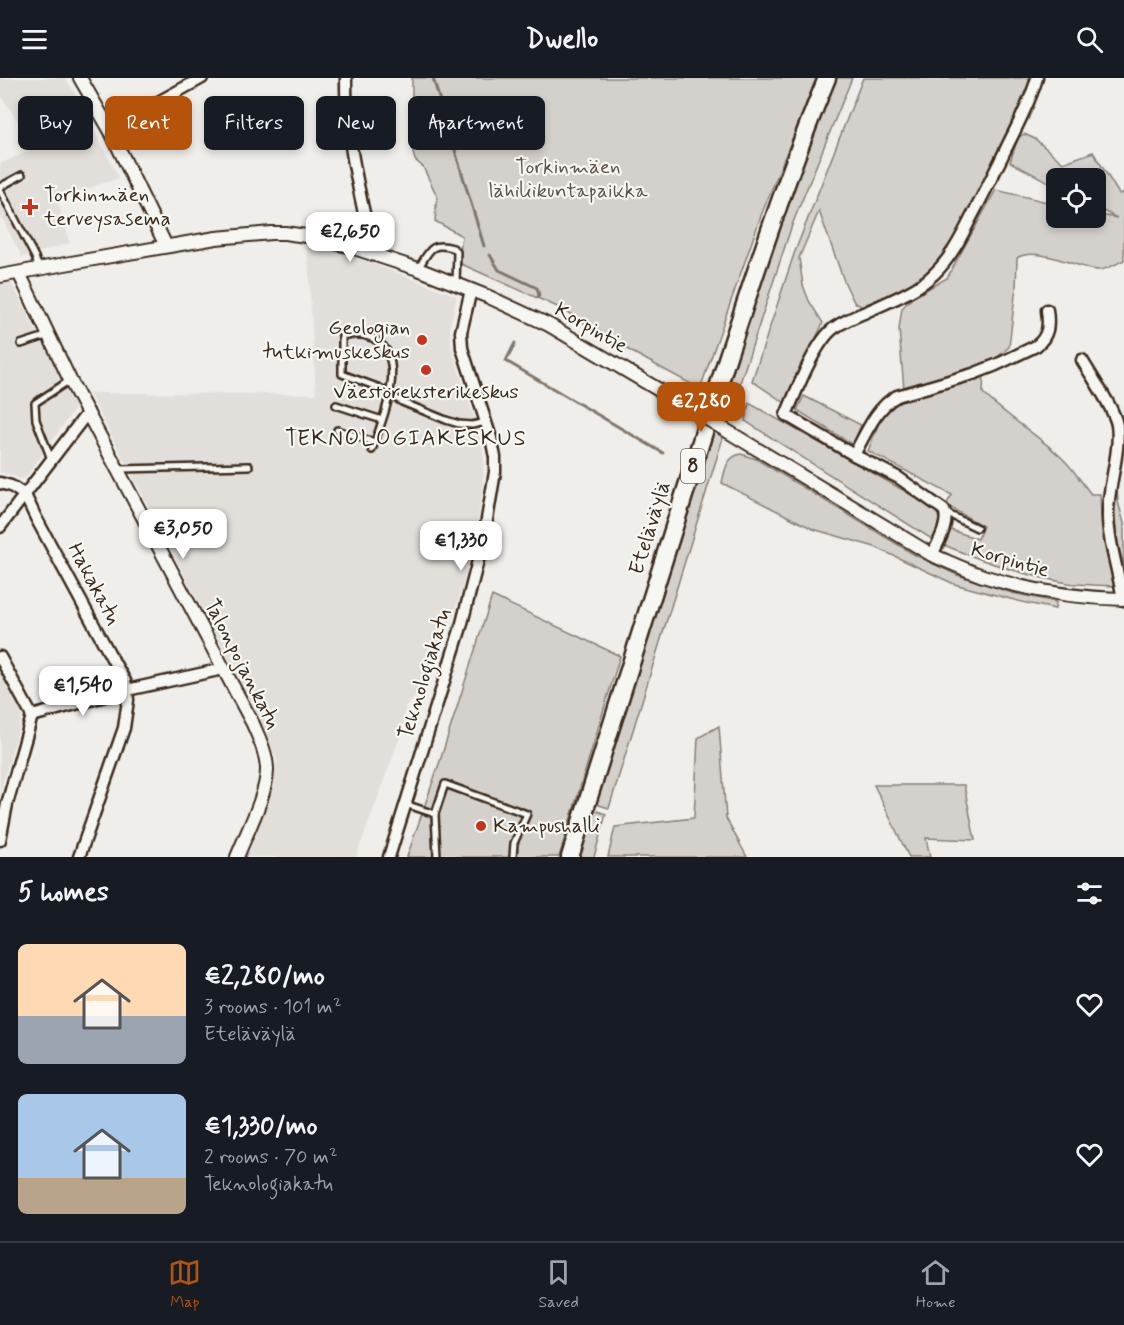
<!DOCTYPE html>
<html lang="en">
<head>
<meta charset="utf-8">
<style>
	:root { --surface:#171b24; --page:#242831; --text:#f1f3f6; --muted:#9ea1a6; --line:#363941; --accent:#b45309 }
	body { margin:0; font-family:Mynerve,sans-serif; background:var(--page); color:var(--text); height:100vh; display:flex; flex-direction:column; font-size:22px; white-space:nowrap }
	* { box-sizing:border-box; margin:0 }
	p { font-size:20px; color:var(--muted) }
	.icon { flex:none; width:33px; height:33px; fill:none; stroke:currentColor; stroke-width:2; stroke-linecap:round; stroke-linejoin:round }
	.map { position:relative; height:779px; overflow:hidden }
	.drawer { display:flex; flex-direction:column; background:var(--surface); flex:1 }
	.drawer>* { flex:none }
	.banner { position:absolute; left:18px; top:18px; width:600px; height:54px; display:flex; gap:12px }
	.fabs { position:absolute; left:1046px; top:90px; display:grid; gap:12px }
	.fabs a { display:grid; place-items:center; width:60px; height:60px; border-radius:9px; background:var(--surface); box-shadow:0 3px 9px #0003; font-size:30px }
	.price { position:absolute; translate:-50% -51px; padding:0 14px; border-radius:12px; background:#fff; color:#222; font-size:20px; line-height:39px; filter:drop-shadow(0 2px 3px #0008) }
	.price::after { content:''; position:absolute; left:50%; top:36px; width:18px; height:14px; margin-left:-9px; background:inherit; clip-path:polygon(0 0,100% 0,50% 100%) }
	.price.selected { background:var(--accent); color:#fff }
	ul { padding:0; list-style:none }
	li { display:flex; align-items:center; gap:18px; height:150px; padding:0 18px }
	li span { display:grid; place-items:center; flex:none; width:168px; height:120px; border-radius:9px; color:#555 }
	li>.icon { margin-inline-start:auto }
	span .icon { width:72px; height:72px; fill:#fffc; stroke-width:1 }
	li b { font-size:26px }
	h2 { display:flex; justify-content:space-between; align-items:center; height:72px; padding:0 18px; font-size:26px }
	.tag { padding:0 21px; border-radius:9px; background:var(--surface); box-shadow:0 3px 9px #0003; font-size:21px; line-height:54px }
	.tag.selected { background:var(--accent); color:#fff }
	header { display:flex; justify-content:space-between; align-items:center; height:78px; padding:0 18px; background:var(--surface); font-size:27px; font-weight:700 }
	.dock { display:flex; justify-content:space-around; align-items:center; height:84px; border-top:2px solid var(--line); background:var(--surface); font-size:16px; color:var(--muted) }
	.dock a { display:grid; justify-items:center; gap:3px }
	.dock .selected { color:var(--accent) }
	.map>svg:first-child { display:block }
</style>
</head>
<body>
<header><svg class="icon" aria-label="menu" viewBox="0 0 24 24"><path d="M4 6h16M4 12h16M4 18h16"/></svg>Dwello<svg class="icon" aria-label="search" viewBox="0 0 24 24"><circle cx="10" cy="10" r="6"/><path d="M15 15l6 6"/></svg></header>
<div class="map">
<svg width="1124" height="779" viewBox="0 0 1124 779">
	<rect width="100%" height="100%" fill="#efeeea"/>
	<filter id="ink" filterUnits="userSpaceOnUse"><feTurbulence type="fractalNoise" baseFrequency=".0167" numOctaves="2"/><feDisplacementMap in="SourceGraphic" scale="12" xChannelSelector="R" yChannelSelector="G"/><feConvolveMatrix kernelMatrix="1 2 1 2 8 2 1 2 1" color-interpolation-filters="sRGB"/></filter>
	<g filter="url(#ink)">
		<g fill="#e2dfdb">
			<polygon points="0,0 65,0 73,12 119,100 57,121 70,165 22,179 0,137 0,86 35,70 0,16"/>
			<polygon points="307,165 356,179 457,218 450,248 451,267 465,313 479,352 484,379 483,411 475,459 463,508 428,609 405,628 403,651 356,779 247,779 271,718 277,682 257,636 89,315 316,316"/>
			<polygon points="10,202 76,329 26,399 23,401 0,394 0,204"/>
			<polygon points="0,590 24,631 0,715"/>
		</g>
		<g fill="#d4d1cc" stroke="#887e75" stroke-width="1.5">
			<polygon points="412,0 817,0 762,135 700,311 632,274 562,231 459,185 462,158 435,143 437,118 423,89 415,82 412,71"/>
			<polygon points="836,0 852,0 792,147 738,311 609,730 596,726 728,303 779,146 806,74"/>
			<polygon points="863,0 1032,0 1026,23 1010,48 985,102 948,172 929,193 914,206 864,230 854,224 844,203 819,133 799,180 803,207 809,223 823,245 785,325 752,303 794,176"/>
			<path d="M1024,56l11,5 28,24 30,-11 26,42 5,-2v68c-8,4 -19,11 -27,10 -21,-3 -61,-24 -80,-12l-1,29 -7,60 -25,22 -1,24c24,24 54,41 79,65 11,10 19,24 29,36h9l1,22 14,70c-15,-1 -32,-1 -47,-3 -42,-7 -84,-21 -124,-38l7,-15 27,9 5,-13 -37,-21 6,-10 -84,-44 16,-41 20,-20 -5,-61 3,-21 10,-10 35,-20 49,-88 60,14v14h39v-4l22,4 -22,-11v-29h-39v8l-46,-24 8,-24z"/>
			<polygon points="804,318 861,347 853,367 797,332"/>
			<path d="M749,325l182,103c10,9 10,18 5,30l-6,2 -185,-117z"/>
			<path d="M741,376l15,5 159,96 42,20 55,18 44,9 -1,7 -33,-7 -68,-18 -79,-37 -62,-18 -91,-46c3,-13 4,-26 19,-29z"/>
			<polygon points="1117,408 1118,424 1124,445 1124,488 1118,466 1114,433"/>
			<polygon points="492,518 620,578 559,779 407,779 440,683"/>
			<polygon points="719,648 726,740 747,779 608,779 615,749 694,740 698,660"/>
			<polygon points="874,707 964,707 975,762 926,760 930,779 909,779"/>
			<polygon points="594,732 606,736 594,779 579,779"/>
		</g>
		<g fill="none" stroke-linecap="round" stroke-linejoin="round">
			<g stroke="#81766d" stroke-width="3">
				<polyline points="433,0 484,168"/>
				<polyline points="490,177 499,192 537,210 539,217 538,219"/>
				<polyline points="515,265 506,283 663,375"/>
			</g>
			<g stroke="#3b2a1e" stroke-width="10">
				<g id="service">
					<polyline points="0,109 22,97"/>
					<polyline points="0,112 35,179 39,191"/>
					<path d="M418,191c11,-17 12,-28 35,-21l4,4 -1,30"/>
					<polyline points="21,266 49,257"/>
					<polyline points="336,327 382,342"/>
					<polyline points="337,352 374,364"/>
					<path d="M372,372c10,-30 42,-101 -6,-114 -7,-2 -16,-1 -24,-1v39l38,14 22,14 44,18 13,4 13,1 14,-3"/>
					<polyline points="51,381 36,342 35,325 70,302"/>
					<polyline points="120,391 249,388"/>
					<polyline points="946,435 977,450"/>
					<polyline points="405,726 435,736"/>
					<polyline points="437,779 435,736 445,706 527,736 514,765 513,779"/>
				</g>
			</g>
			<g stroke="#3b2a1e" stroke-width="15">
				<g id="minor">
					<path d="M346,0c-1,55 12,108 24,162l2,14"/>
					<polyline points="110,52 142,33 202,0"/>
					<path d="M1082,282c9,16 32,48 35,65 4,26 -9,61 -9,88 -1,25 11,60 15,87"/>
					<path d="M854,377c11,-20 22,-48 43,-59l76,-22 23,-9 40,-19c13,-10 13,-21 11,-36"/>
					<polyline points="0,405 11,408 25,417 36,440 115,586 125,603 127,612 128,622 124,650 79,779"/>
					<polyline points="0,449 88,334"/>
					<path d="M932,477c6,-12 18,-32 12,-45l-45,-32 -45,-23 -68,-40c10,-23 29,-73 48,-87 10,-7 22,-12 32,-16 22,-10 51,-21 68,-38 16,-15 27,-36 37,-56 11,-20 21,-41 31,-61 12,-26 27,-51 35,-79"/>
					<polyline points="0,579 32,638 7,726 0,762"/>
					<polyline points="32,638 127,612 223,591"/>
					<polyline points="389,779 461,549 484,459 495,394 495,379 491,360 462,270 461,254 471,212"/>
				</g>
			</g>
			<g stroke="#3b2a1e" stroke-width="16">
				<g id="tertiary">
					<polyline points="80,0 110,52 166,168"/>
					<path d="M19,195l51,107 183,344c6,14 13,28 14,44 1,24 -21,66 -30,89"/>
					<polyline points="0,198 65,186 216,160 271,155 285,155 306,158 348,168 418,191 489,219 549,247 676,322"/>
					<path d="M742,362l190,115c17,7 34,15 51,21 46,15 93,22 141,23"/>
				</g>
			</g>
			<g stroke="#3b2a1e" stroke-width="21">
				<path id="trunk" d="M570,779c54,-167 104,-335 158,-501 31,-94 61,-187 99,-278"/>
			</g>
			<use href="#service" stroke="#f6f6f2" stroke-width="5"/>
			<use href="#minor" stroke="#f6f6f2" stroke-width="10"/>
			<use href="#tertiary" stroke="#f6f6f2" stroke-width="12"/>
			<use href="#trunk" stroke="#f6f6f2" stroke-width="16"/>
			<g stroke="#3b2a1e" stroke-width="16" stroke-linecap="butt">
				<polyline id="tertiary-bridge" points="676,322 742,362"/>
			</g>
			<use href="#tertiary-bridge" stroke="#f6f6f2" stroke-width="12"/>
		</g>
	</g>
	<g fill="#c8321e" stroke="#f6f6f2" stroke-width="2">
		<path d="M27 120h6v6h6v6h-6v6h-6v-6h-6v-6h6z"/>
		<circle cx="422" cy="262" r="6"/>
		<circle cx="426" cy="292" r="6"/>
		<circle cx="481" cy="748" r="6"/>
	</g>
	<g text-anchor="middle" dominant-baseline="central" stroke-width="4.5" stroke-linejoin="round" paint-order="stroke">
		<rect fill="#f6f6f2" stroke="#73675e" stroke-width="1.5" x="681" y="371" width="24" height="34" rx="4.5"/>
		<g font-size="20" font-weight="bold" fill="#3b2a1e">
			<text x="693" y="388">8</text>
		</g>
		<g font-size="21" fill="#61544a" stroke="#f6f6f2">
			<text x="568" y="89">Torkinmäen<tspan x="568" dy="24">lähiliikuntapaikka</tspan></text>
		</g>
		<g font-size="21" fill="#3b2a1e" stroke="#f6f6f2" text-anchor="start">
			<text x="44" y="117">Torkinmäen<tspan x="44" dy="24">terveysasema</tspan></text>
			<text x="410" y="250" text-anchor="end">Geologian<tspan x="410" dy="24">tutkimuskeskus</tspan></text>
			<text x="426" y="314" text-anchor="middle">Väestöreksterikeskus</text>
			<text x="493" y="748">Kampushalli</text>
		</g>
		<g font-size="21" fill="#3b2a1e" stroke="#f6f6f2">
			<text transform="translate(591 250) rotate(30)">Korpintie</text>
			<text transform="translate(650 450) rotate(-73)">Eteläväylä</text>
			<text transform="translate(1010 482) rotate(16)">Korpintie</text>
			<text transform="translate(94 506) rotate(62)">Hakakatu</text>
			<text transform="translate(242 586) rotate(63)">Talonpojankatu</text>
			<text transform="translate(425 596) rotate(-73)">Teknologiakatu</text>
		</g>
		<g font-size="22" letter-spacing="1.5" fill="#3b2a1e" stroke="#f6f6f2">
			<text x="406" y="361">TEKNOLOGIAKESKUS</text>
		</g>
	</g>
</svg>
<div class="fabs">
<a><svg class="icon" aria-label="locate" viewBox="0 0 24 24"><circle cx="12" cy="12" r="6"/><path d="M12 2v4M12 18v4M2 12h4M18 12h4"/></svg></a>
</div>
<b class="price" style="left:350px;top:185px">€2,650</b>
<b class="price selected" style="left:701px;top:355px">€2,280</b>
<b class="price" style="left:183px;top:482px">€3,050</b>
<b class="price" style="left:461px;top:494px">€1,330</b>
<b class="price" style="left:83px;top:639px">€1,540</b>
<div class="banner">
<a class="tag">Buy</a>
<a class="tag selected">Rent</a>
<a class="tag">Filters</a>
<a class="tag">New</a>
<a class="tag">Apartment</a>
</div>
</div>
<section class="drawer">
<h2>5 homes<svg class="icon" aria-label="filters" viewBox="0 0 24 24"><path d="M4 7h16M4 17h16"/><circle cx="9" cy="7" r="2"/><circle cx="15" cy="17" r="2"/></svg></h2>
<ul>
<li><span style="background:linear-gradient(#ffd9b3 60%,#9aa5b1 0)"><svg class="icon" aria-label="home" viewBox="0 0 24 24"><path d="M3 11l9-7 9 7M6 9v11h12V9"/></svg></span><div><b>€2,280/mo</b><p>3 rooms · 101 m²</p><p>Eteläväylä</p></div><svg class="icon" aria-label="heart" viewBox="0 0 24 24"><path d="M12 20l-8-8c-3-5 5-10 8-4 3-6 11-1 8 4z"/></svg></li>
<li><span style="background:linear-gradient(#a9c7e8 70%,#b9a48a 0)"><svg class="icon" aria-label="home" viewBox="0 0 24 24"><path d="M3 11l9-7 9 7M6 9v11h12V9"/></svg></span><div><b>€1,330/mo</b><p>2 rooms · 70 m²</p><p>Teknologiakatu</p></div><svg class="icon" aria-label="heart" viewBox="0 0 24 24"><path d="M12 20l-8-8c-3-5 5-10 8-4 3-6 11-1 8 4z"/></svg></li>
</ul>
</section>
<nav class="dock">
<a class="selected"><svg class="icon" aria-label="map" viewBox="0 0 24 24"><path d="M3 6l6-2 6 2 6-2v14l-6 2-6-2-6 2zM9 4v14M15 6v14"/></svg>Map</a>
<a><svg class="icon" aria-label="saved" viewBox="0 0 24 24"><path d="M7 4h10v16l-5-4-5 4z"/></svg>Saved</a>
<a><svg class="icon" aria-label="home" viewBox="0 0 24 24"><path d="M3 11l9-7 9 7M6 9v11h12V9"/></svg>Home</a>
</nav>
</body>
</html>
